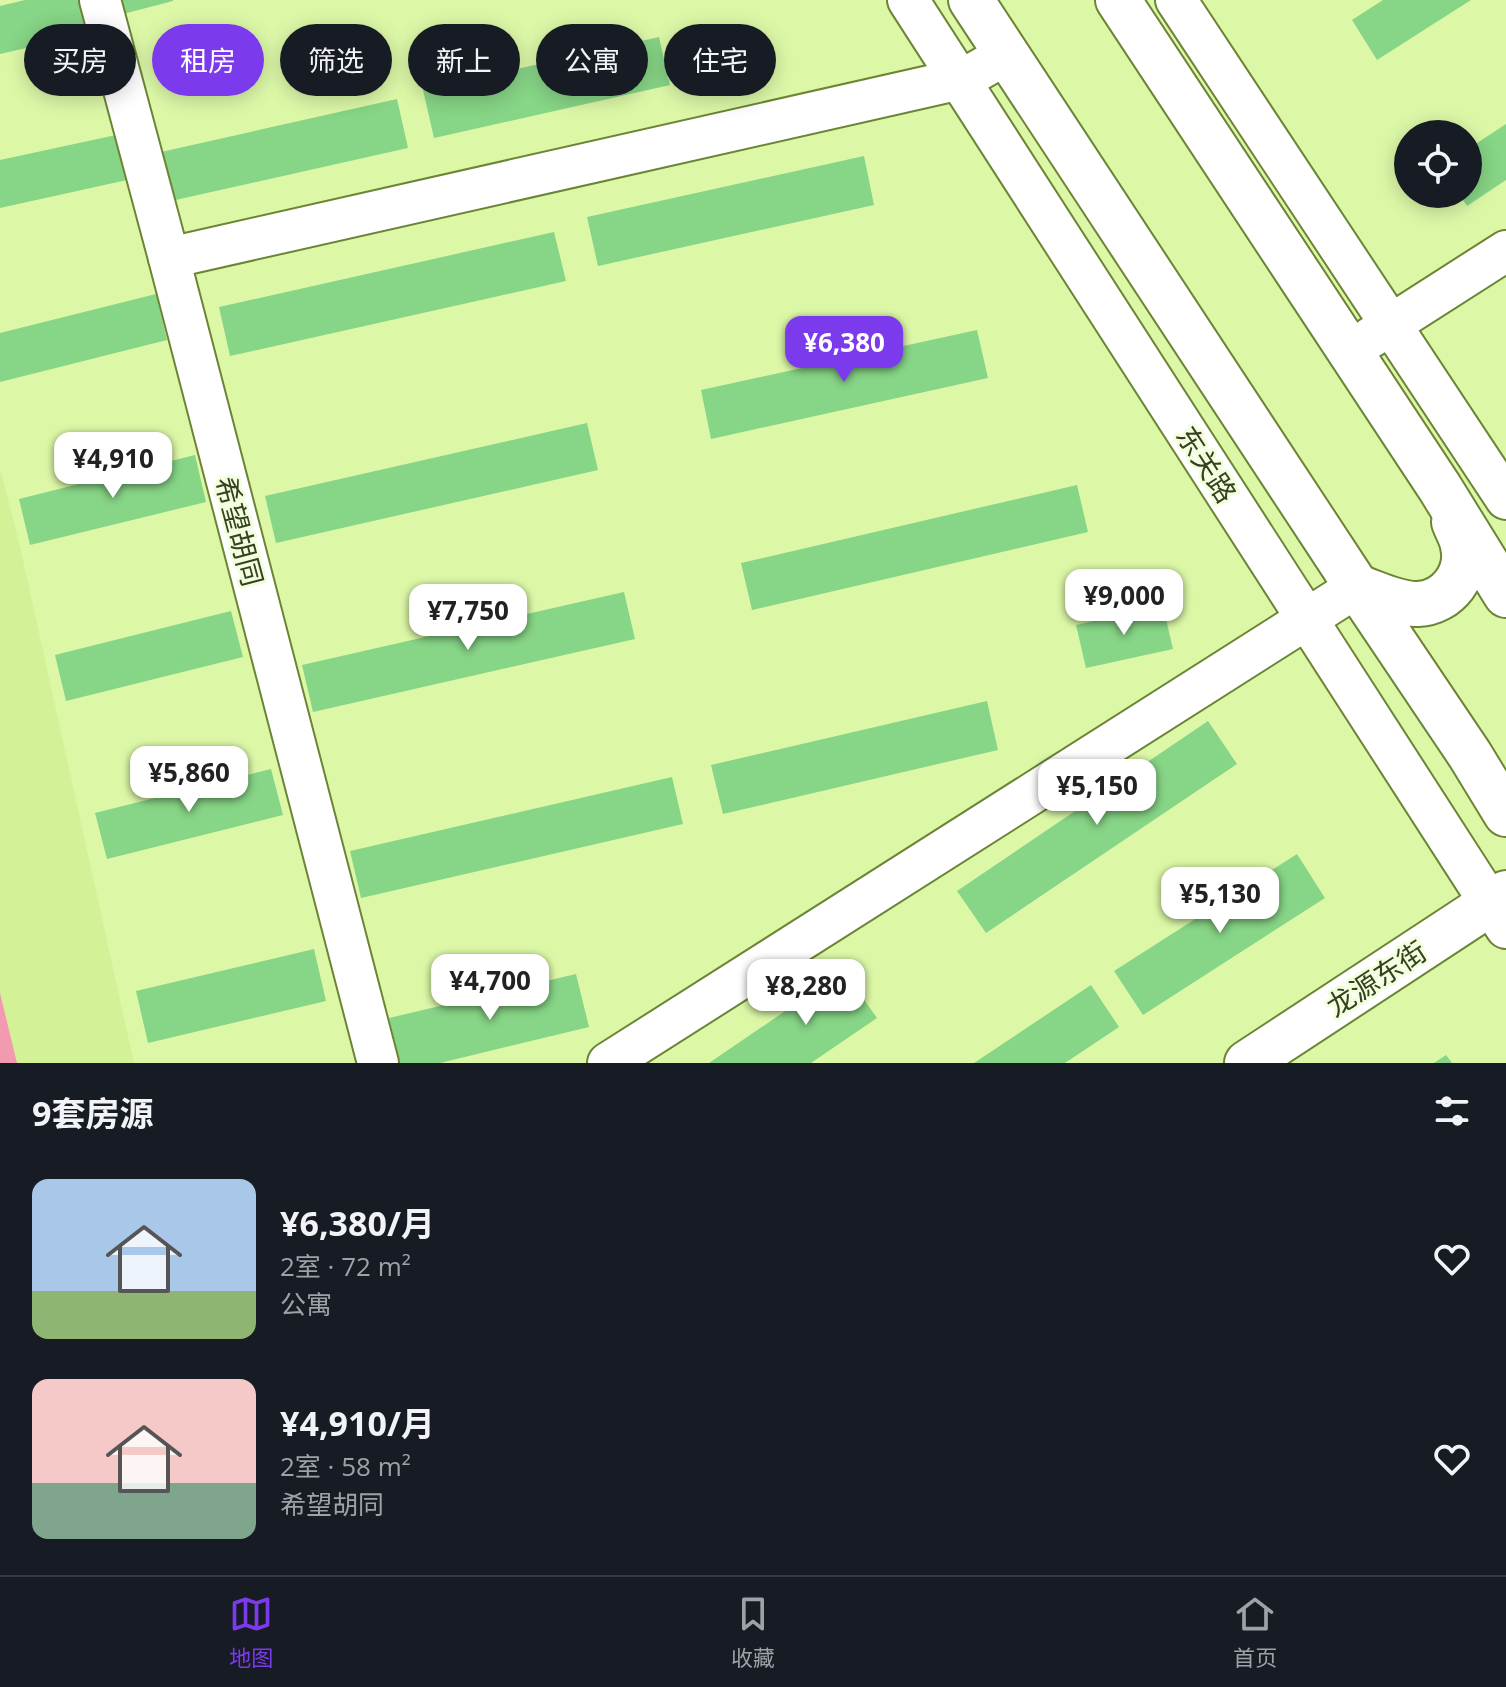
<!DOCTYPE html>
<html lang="zh">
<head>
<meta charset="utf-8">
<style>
	:root { --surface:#171b24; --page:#20242c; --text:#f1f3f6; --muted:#9ea1a6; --line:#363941; --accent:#7c3aed }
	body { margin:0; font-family:"Open Sans","Noto Sans SC",sans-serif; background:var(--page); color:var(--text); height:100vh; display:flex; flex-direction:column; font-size:30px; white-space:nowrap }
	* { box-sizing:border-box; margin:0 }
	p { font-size:26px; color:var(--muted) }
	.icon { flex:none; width:44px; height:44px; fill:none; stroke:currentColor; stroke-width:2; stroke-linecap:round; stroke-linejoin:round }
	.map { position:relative; height:1063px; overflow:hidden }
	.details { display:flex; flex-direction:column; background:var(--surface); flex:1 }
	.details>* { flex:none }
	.banner { position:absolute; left:24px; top:24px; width:800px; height:72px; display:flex; gap:16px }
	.tools { position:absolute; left:1394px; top:120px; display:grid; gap:16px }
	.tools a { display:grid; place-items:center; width:88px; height:88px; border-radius:50%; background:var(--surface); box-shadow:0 4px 20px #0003; font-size:40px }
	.price { position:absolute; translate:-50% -68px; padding:0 18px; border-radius:16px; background:#fff; color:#222; font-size:26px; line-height:52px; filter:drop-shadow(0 2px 4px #0008) }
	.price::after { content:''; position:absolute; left:50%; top:48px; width:24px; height:18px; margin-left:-12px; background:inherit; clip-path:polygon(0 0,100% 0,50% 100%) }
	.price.current { background:var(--accent); color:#fff }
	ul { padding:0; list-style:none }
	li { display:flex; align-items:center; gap:24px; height:200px; padding:0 32px }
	li span { display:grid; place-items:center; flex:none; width:224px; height:160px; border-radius:16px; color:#555 }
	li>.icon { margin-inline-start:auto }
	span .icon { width:96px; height:96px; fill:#fffc; stroke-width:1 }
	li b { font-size:34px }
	h2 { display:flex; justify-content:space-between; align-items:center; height:96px; padding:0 32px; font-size:34px }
	.pill { padding:0 28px; border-radius:36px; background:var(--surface); box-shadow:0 4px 20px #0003; font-size:28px; line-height:72px }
	.pill.current { background:var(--accent); color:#fff }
	.menu { display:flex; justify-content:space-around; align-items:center; height:112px; border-top:2px solid var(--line); background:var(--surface); font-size:22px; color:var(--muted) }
	.menu a { display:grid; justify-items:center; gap:4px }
	.menu .current { color:var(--accent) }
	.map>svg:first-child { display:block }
</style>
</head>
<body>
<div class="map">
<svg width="1506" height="1063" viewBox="0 0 1506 1063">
	<rect width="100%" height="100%" fill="#dcf8a7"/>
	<polygon fill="#d3f298" points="0,468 20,546 134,1063 0,1063"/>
	<polygon fill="#f29ab0" points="0,993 17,1063 0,1063"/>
	<g fill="#87d586">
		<polygon points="25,0 81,0 88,34 0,54 0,6"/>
		<polygon points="119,0 173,0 173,1 123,14"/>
		<polygon points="1383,0 1471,0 1377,60 1352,20"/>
		<polygon points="659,37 670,85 434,138 423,90"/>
		<polygon points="397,99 408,148 171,201 161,152"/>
		<polygon points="1506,124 1506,180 1467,206 1459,194 1468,194 1468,149"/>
		<polygon points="116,135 127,180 0,208 0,160"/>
		<polygon points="864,156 874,205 598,266 587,217"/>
		<polygon points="554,232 566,281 230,356 219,307"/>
		<polygon points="156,294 167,340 0,382 0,333"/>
		<polygon points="977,330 988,378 711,439 701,390"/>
		<polygon points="587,423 598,470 276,543 265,496"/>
		<polygon points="195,455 206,502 30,545 19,499"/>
		<polygon points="1077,485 1088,532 752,610 741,563"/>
		<polygon points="624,592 635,639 313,712 302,665"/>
		<polygon points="1163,606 1173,649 1086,668 1076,625"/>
		<polygon points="231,611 243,657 66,701 55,655"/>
		<polygon points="987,701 998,750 723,814 711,765"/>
		<polygon points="1208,721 1237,764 986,933 957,891"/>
		<polygon points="271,769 283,815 107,859 95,813"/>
		<polygon points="672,777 683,824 361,898 350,851"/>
		<polygon points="1297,854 1325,898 1143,1015 1114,971"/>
		<polygon points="314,949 326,1001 148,1043 136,991"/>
		<polygon points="844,971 877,1018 811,1063 709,1063"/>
		<polygon points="576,974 589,1027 440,1063 400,1063 389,1018"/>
		<polygon points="1091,985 1119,1027 1065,1063 974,1063"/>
		<polygon points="1446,1055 1452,1063 1434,1063"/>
	</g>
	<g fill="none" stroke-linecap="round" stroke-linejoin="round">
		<g stroke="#6c8436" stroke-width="44">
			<g id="minor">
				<polyline points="100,0 169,258 378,1063"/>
				<polyline points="908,0 1506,928"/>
				<polyline points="1176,0 1506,499"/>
				<polyline points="169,258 965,78 1007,54"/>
				<polyline points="1370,338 1506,251"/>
				<polyline points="608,1063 1357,587"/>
			</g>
		</g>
		<g stroke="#6c8436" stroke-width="48">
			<g id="major">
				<polyline points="971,0 1357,587 1470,755 1506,814"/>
				<polyline points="1118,0 1440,488 1506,595"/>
				<path d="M1357,587c19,6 41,18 61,17 30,-1 51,-30 45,-58 -1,-8 -6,-16 -9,-24"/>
				<polyline points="1247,1063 1506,893"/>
			</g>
		</g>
		<use href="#minor" stroke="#fff" stroke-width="40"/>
		<use href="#major" stroke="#fff" stroke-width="44"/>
	</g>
	<g text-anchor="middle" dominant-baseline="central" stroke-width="6" stroke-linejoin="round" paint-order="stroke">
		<g font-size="28" fill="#364120" stroke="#f2fede">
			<text transform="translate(1207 464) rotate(57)">东关路</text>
			<text transform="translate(240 531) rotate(75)">希望胡同</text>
			<text transform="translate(1376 978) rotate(-33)">龙源东街</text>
		</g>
	</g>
</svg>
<div class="tools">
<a><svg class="icon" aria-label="locate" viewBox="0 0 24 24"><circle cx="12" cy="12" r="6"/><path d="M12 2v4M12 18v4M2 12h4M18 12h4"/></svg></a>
</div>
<b class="price current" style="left:844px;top:384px">¥6,380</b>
<b class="price" style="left:113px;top:500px">¥4,910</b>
<b class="price" style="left:1124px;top:637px">¥9,000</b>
<b class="price" style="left:468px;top:652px">¥7,750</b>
<b class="price" style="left:189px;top:814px">¥5,860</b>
<b class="price" style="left:1097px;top:827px">¥5,150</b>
<b class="price" style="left:1220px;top:935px">¥5,130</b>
<b class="price" style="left:490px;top:1022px">¥4,700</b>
<b class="price" style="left:806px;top:1027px">¥8,280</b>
<div class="banner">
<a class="pill">买房</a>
<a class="pill current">租房</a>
<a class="pill">筛选</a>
<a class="pill">新上</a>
<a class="pill">公寓</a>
<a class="pill">住宅</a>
</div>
</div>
<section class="details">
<h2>9套房源<svg class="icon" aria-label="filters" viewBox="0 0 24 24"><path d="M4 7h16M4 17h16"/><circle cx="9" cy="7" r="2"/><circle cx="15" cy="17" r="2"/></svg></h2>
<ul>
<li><span style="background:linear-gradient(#a9c7e8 70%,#8fb573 0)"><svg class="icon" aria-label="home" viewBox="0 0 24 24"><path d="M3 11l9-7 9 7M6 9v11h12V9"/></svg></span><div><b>¥6,380/月</b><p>2室 · 72 m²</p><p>公寓</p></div><svg class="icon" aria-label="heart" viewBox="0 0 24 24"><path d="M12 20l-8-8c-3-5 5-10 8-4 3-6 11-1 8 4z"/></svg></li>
<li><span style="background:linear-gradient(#f6c9c9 65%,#7fa58c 0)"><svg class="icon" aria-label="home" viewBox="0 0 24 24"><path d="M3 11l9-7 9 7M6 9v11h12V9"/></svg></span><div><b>¥4,910/月</b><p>2室 · 58 m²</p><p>希望胡同</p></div><svg class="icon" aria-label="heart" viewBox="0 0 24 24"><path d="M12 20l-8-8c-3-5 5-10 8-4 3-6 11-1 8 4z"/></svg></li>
</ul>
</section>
<nav class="menu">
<a class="current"><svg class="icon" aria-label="map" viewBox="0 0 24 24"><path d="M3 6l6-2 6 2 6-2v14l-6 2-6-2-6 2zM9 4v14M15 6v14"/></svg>地图</a>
<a><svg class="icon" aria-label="saved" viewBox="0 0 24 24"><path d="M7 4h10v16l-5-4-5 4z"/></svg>收藏</a>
<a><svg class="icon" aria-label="home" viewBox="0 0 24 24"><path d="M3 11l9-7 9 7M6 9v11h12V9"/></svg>首页</a>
</nav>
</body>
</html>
